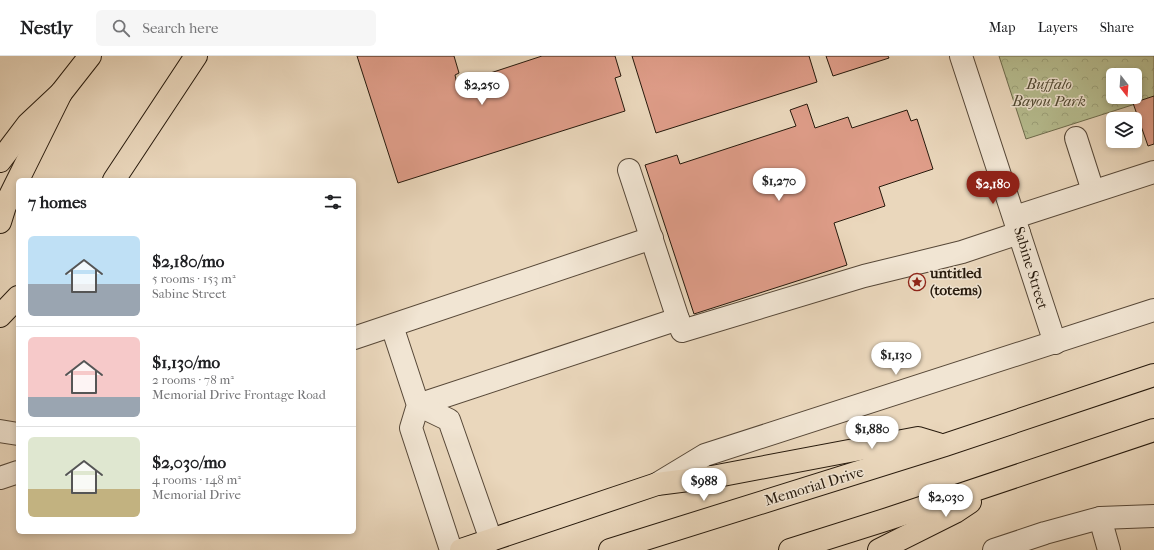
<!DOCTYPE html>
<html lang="en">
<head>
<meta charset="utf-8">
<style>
	:root { --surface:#fff; --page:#f6f6f6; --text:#202124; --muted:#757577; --line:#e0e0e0; --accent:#8f2418 }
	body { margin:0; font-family:"IM FELL French Canon",serif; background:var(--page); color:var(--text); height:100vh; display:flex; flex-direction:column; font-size:15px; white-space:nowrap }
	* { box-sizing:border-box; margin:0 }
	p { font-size:13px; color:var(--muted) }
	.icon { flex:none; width:22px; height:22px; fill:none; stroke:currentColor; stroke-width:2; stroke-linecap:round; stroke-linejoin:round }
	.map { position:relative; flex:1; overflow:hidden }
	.details { position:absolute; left:16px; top:122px; width:340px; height:356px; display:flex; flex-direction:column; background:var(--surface); border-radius:6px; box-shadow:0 2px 6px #0003 }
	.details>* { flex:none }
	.needle { width:26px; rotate:163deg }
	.controls { position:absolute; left:1106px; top:12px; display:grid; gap:8px }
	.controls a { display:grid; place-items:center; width:36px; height:36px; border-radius:6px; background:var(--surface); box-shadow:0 2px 6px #0003; font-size:20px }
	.price { position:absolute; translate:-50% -34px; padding:0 9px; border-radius:14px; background:#fff; color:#222; font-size:13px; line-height:26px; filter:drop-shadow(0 1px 2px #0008) }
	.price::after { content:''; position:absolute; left:50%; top:24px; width:12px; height:9px; margin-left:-6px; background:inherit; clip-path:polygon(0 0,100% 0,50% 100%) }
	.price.on { background:var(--accent); color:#fff }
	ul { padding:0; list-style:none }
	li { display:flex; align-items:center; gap:12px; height:100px; padding:0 12px }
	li+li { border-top:1px solid var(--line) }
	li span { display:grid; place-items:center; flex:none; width:112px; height:80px; border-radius:6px; color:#555 }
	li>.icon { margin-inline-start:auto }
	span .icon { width:48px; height:48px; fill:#fffc; stroke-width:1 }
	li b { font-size:17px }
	h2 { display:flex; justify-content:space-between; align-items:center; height:48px; padding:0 12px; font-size:17px }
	header { display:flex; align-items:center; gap:24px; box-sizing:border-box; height:56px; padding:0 20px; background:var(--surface); border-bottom:1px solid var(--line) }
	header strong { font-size:19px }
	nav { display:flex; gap:22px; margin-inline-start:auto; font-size:14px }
	.search { width:280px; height:36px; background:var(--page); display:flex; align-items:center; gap:10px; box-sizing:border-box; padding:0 14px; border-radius:6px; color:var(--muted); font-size:15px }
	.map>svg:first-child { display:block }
</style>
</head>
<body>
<header>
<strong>Nestly</strong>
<div class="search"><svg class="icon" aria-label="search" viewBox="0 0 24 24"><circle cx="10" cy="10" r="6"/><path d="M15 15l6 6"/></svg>Search here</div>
<nav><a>Map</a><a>Layers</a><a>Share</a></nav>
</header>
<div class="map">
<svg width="1154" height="494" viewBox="0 0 1154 494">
	<defs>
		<pattern id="park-crowns" width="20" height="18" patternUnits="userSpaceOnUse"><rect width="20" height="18" fill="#b7be91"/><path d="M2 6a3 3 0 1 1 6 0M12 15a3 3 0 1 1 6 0" fill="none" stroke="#9da37c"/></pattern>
	</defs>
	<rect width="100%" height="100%" fill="#ead7bc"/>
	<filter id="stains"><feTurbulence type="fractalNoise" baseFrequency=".005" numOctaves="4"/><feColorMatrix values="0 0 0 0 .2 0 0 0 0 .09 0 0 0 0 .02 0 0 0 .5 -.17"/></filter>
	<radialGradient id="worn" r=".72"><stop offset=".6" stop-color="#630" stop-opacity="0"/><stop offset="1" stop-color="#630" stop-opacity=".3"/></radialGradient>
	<path fill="url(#park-crowns)" stroke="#6e6c4e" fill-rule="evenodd" d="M999,0h155v42l-128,41zM1113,19h22v22h-22z"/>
	<g fill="#df9d89" stroke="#26190c">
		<polygon points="357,0 454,0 459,17 455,19 457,28 542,0 615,0 621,20 615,22 625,55 398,127"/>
		<polygon points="632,0 809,0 817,26 656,77"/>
		<polygon points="826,0 888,0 889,2 833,20"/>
		<polygon points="1154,40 1154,88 1148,90 1133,47"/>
		<polygon points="807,48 815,72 848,61 852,72 907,54 911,65 917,63 933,113 879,131 885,150 834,167 847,209 694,258 645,109 677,99 680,108 796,70 790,54"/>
	</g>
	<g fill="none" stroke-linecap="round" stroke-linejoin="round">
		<g stroke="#574838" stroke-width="24">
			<g id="minor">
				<polyline points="961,0 1055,287"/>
				<polyline points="1076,82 1093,135"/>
				<polyline points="629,114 678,263"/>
				<polyline points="1015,161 1154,116"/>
				<polyline points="392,270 418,349 411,372 451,494"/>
				<polyline points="354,282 652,182"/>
				<polyline points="418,349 678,263 682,275 864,220 962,196 1019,177"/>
				<polyline points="418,349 449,364 491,484"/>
				<polyline points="0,375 18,378"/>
				<polyline points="0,422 18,416"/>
				<polyline points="657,428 705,399 1154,254"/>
				<polyline points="1100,462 1109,494"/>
				<polyline points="994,494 1045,477 1100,462 1154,460"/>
			</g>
		</g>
		<g stroke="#26190c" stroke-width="24">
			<g id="major">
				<polyline points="461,494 657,428 712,421 918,382 938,388"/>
				<polyline points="610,494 945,389 1154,319"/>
				<polyline points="790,494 888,463 1154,374"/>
				<polyline points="879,494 955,456 970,446"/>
			</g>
		</g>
		<g stroke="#26190c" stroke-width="24">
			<g id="highway">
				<polyline points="0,105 28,68 61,37 90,0"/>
				<polyline points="114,124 196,0"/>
				<polyline points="0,166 5,150 61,37"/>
				<polyline points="0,260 18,241"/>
			</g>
		</g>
		<use href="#minor" stroke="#f1e5d3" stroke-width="22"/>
		<use href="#major" stroke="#ead7bc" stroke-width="22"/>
		<use href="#highway" stroke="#ead7bc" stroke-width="22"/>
	</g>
	<defs>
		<g id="sight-ring" transform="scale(0.9)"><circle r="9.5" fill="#f1e5d3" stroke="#8f2418" stroke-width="1.5"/><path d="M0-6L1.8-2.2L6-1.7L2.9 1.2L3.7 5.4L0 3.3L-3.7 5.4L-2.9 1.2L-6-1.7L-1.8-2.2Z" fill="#8f2418"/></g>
	</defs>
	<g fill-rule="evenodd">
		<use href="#sight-ring" x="917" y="226"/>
	</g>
	<g text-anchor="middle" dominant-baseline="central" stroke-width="3" stroke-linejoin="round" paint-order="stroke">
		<g font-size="15" font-style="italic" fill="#524b34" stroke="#f1e5d3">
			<text x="1049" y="28">Buffalo<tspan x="1049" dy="17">Bayou Park</tspan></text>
		</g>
		<g font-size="15" fill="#26190c" stroke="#f1e5d3">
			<text transform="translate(1031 212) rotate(73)">Sabine Street</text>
			<text transform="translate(814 430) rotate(-17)">Memorial Drive</text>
		</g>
		<g font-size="15" font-weight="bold" fill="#26190c" stroke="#f1e5d3" text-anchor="start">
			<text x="930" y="217">untitled<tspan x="930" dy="17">(totems)</tspan></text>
		</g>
	</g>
	<rect width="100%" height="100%" filter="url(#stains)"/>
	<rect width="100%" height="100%" fill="url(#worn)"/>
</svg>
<div class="controls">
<a><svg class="needle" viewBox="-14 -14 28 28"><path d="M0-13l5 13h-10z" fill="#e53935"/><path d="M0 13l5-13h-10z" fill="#757577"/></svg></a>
<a><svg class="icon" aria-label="layers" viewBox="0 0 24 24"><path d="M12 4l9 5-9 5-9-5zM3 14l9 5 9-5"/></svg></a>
</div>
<b class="price" style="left:482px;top:50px">$2,250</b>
<b class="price" style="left:779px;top:146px">$1,270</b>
<b class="price on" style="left:993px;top:149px">$2,180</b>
<b class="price" style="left:896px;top:320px">$1,130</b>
<b class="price" style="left:872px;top:394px">$1,880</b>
<b class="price" style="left:704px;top:446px">$988</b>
<b class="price" style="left:946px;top:462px">$2,030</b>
<section class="details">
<h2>7 homes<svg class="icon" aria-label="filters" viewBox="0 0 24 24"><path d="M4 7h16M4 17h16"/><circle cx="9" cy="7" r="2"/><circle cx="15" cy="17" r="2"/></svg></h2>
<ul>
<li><span style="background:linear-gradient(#bfe0f5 60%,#9aa5b1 0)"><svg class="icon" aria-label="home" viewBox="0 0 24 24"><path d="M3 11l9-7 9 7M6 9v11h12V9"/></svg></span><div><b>$2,180/mo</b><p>5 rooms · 153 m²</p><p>Sabine Street</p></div></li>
<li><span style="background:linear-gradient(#f6c9c9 75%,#9aa5b1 0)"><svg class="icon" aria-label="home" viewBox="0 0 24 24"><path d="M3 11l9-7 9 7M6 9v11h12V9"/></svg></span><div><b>$1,130/mo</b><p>2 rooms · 78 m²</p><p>Memorial Drive Frontage Road</p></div></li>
<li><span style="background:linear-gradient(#dfe7d0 65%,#c2b280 0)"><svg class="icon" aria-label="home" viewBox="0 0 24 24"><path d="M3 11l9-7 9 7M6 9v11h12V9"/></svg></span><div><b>$2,030/mo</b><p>4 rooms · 148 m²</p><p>Memorial Drive</p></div></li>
</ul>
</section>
</div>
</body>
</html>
